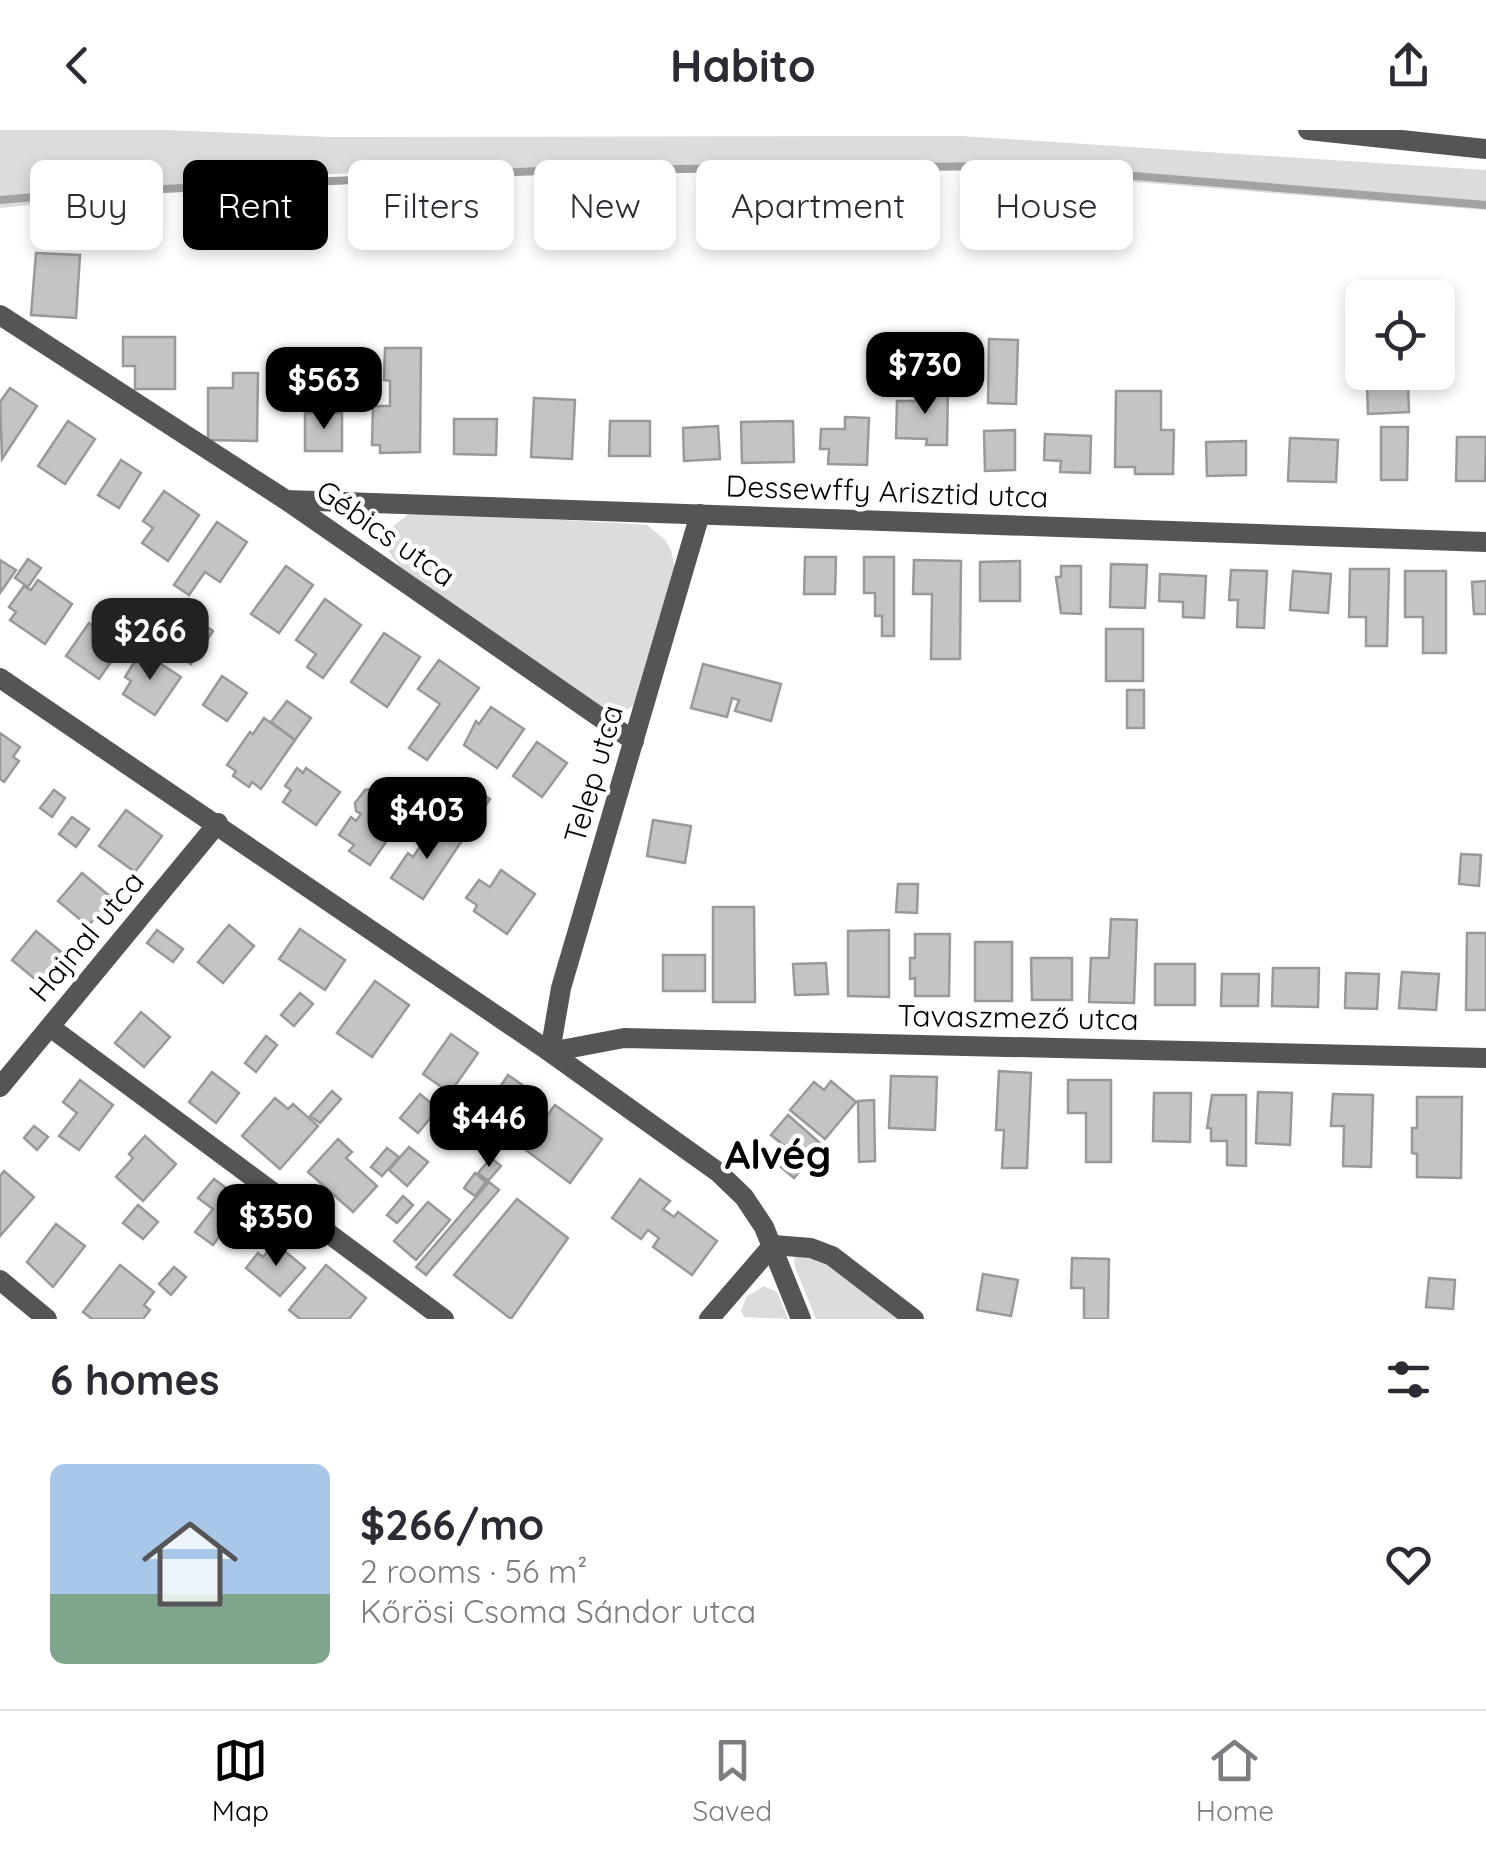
<!DOCTYPE html>
<html lang="en">
<head>
<meta charset="utf-8">
<style>
	:root { --surface:#fff; --page:#f7f7f7; --text:#2b2b33; --muted:#7c7c81; --line:#e1e1e2; --accent:#000 }
	body { margin:0; font-family:Quicksand,sans-serif; background:var(--page); color:var(--text); height:100vh; display:flex; flex-direction:column; font-size:38px; white-space:nowrap }
	* { box-sizing:border-box; margin:0 }
	p { font-size:32px; color:var(--muted) }
	.icon { flex:none; width:55px; height:55px; fill:none; stroke:currentColor; stroke-width:2; stroke-linecap:round; stroke-linejoin:round }
	.map { position:relative; height:1189px; overflow:hidden }
	.panel { display:flex; flex-direction:column; background:var(--surface); flex:1 }
	.panel>* { flex:none }
	.top-card { position:absolute; left:30px; top:30px; width:1428px; height:90px; display:flex; gap:20px }
	.controls { position:absolute; left:1345px; top:150px; display:grid; gap:20px }
	.controls a { display:grid; place-items:center; width:110px; height:110px; border-radius:15px; background:var(--surface); box-shadow:0 5px 15px #0003; font-size:50px }
	.price { position:absolute; translate:-50% -85px; padding:0 22px; border-radius:20px; background:var(--accent); color:#fff; font-size:32px; line-height:65px; filter:drop-shadow(0 2px 5px #0008) }
	.price::after { content:''; position:absolute; left:50%; top:60px; width:30px; height:22px; margin-left:-15px; background:inherit; clip-path:polygon(0 0,100% 0,50% 100%) }
	.price.on { background:#222; color:#fff }
	ul { padding:0; list-style:none }
	li { display:flex; align-items:center; gap:30px; height:250px; padding:0 50px }
	li span { display:grid; place-items:center; flex:none; width:280px; height:200px; border-radius:15px; color:#555 }
	li>.icon { margin-inline-start:auto }
	span .icon { width:120px; height:120px; fill:#fffc; stroke-width:1 }
	li b { font-size:42px }
	h2 { display:flex; justify-content:space-between; align-items:center; height:120px; padding:0 50px; font-size:42px }
	.tag { padding:0 35px; border-radius:15px; background:var(--surface); box-shadow:0 5px 15px #0003; font-size:35px; line-height:90px }
	.tag.on { background:var(--accent); color:#fff }
	header { display:flex; justify-content:space-between; align-items:center; height:130px; padding:0 50px; background:var(--surface); font-size:45px; font-weight:800 }
	.menu { display:flex; justify-content:space-around; align-items:center; height:140px; border-top:2px solid var(--line); background:var(--surface); font-size:28px; color:var(--muted) }
	.menu a { display:grid; justify-items:center; gap:5px }
	.menu .on { color:var(--accent) }
	.map>svg:first-child { display:block }
</style>
</head>
<body>
<header><svg class="icon" aria-label="back" viewBox="0 0 24 24"><path d="M15 5l-7 7 7 7"/></svg>Habito<svg class="icon" aria-label="share" viewBox="0 0 24 24"><path d="M12 15V3M7 8l5-5 5 5M5 13v7h14v-7"/></svg></header>
<div class="map">
<svg width="1486" height="1189" viewBox="0 0 1486 1189">
	<rect width="100%" height="100%" fill="#fff"/>
	<g fill="#dcdcdc">
		<polygon points="0,0 166,0 329,7 961,6 1486,40 1486,80 958,38 575,38 329,44 0,78"/>
		<polygon points="424,383 637,394 647,395 665,410 671,420 676,445 639,571 619,586 606,582 400,437 386,418 389,399 408,385"/>
		<polygon points="802,1123 836,1138 897,1189 816,1189 795,1137 794,1128"/>
		<polygon points="764,1156 777,1162 788,1189 744,1187 741,1181 746,1167"/>
	</g>
	<g fill="none" stroke-linecap="round" stroke-linejoin="round">
		<polyline stroke="#a3a3a3" stroke-width="8" points="0,70 81,63 560,40 1014,36 1486,75"/>
	</g>
	<g fill="#c4c4c4" stroke="#999" stroke-width="2.5">
		<polygon points="36,123 80,125 76,188 31,185"/>
		<polygon points="123,207 175,207 175,259 135,259 135,236 123,236"/>
		<polygon points="989,209 1018,210 1016,274 988,273"/>
		<polygon points="385,218 421,218 420,322 380,323 380,315 372,315 373,276 390,276 390,251 384,250"/>
		<polygon points="233,243 258,243 257,311 208,310 208,258 233,258"/>
		<polygon points="927,255 948,255 947,315 926,315 927,309 896,308 897,271 927,271"/>
		<polygon points="1408,255 1409,282 1368,284 1367,256"/>
		<polygon points="10,258 37,276 2,329 0,272"/>
		<polygon points="1116,261 1161,261 1161,300 1174,300 1173,344 1135,344 1135,337 1115,337"/>
		<polygon points="534,268 575,270 572,329 531,327"/>
		<rect x="305" y="283" width="37" height="38"/>
		<polygon points="845,287 869,288 867,335 828,334 829,319 820,319 821,299 845,299"/>
		<polygon points="454,289 497,289 496,325 454,324"/>
		<polygon points="68,291 95,309 65,354 38,336"/>
		<polygon points="610,291 650,291 650,326 609,326"/>
		<polygon points="793,291 794,332 742,333 741,292"/>
		<polygon points="718,296 720,329 684,331 683,298"/>
		<polygon points="1381,297 1408,297 1407,350 1381,350"/>
		<polygon points="1015,300 1015,340 985,341 984,301"/>
		<polygon points="1045,304 1091,306 1090,343 1060,342 1061,331 1044,330"/>
		<polygon points="1457,307 1486,307 1485,351 1456,351"/>
		<polygon points="1290,308 1338,310 1336,352 1288,351"/>
		<polygon points="1246,311 1246,345 1207,346 1206,312"/>
		<polygon points="121,330 141,343 119,378 98,365"/>
		<polygon points="164,361 199,385 168,431 142,413 153,398 143,391"/>
		<polygon points="217,392 247,412 220,452 205,442 189,465 174,455"/>
		<polygon points="805,427 836,427 835,464 804,464"/>
		<polygon points="864,427 894,427 894,506 882,506 882,486 875,486 875,463 864,463"/>
		<polygon points="28,429 41,438 28,457 15,448"/>
		<polygon points="0,430 16,440 0,463"/>
		<polygon points="914,430 961,431 960,529 931,529 932,464 913,464"/>
		<polygon points="1020,431 1020,471 980,471 980,432"/>
		<polygon points="1111,434 1147,435 1145,478 1110,477"/>
		<polygon points="286,436 313,455 279,503 251,484"/>
		<polygon points="1061,436 1081,436 1081,484 1061,483 1056,447 1061,447"/>
		<polygon points="1350,439 1389,439 1387,516 1366,516 1366,487 1349,487"/>
		<polygon points="1231,440 1267,441 1264,498 1237,497 1238,470 1229,470"/>
		<polygon points="1293,441 1331,444 1328,483 1290,480"/>
		<polygon points="1405,441 1446,441 1446,523 1423,523 1423,487 1405,487"/>
		<polygon points="1160,444 1206,446 1204,488 1183,487 1183,472 1159,471"/>
		<polygon points="38,450 72,474 45,514 10,490 16,482 9,477 24,456 31,460"/>
		<polygon points="1486,451 1486,484 1474,484 1472,452"/>
		<polygon points="325,469 361,495 323,548 307,537 316,524 296,510"/>
		<polygon points="191,486 213,501 191,534 169,518"/>
		<polygon points="89,493 122,516 99,549 66,526"/>
		<rect x="1106" y="499" width="37" height="52"/>
		<polygon points="384,503 420,527 387,577 351,552"/>
		<polygon points="140,523 147,528 149,526 181,547 155,585 123,564 131,551 125,547"/>
		<polygon points="439,530 479,558 427,630 409,618 440,574 418,559"/>
		<polygon points="703,534 781,554 771,591 735,581 739,570 732,568 727,587 691,578"/>
		<polygon points="222,546 247,563 227,591 203,575"/>
		<rect x="1127" y="560" width="17" height="38"/>
		<polygon points="287,571 311,588 295,610 271,592"/>
		<polygon points="491,577 524,599 497,638 464,615 476,591 479,594"/>
		<polygon points="264,588 295,610 261,659 252,652 249,657 233,646 236,641 227,635 250,602 253,604"/>
		<polygon points="0,603 20,617 13,627 19,631 4,652 0,649"/>
		<polygon points="537,612 567,633 542,667 513,646"/>
		<polygon points="297,638 303,643 306,638 340,662 316,695 283,672 291,660 285,656"/>
		<polygon points="471,656 490,669 461,712 442,699"/>
		<polygon points="371,659 406,683 370,735 349,721 354,715 339,705 351,687 356,691 361,684 356,681 355,673 365,660"/>
		<polygon points="54,660 65,668 52,687 40,678"/>
		<polygon points="126,680 162,706 135,742 99,716"/>
		<polygon points="72,687 89,699 76,717 59,704"/>
		<polygon points="653,690 691,696 685,733 647,726"/>
		<polygon points="435,694 461,712 423,769 391,748 408,723 413,727"/>
		<polygon points="1461,724 1481,725 1479,756 1459,754"/>
		<polygon points="501,740 535,764 507,804 474,781 477,775 466,768 479,750 490,757"/>
		<polygon points="82,743 112,768 88,796 58,771"/>
		<polygon points="898,754 918,754 917,783 896,782"/>
		<polygon points="713,777 754,777 755,872 713,872"/>
		<polygon points="1111,789 1137,790 1134,873 1089,872 1091,828 1109,828"/>
		<polygon points="229,795 254,816 223,853 198,832"/>
		<polygon points="300,799 345,830 325,860 279,829"/>
		<polygon points="157,800 183,819 173,832 147,813"/>
		<polygon points="889,800 889,867 848,866 848,801"/>
		<polygon points="36,801 66,826 41,854 12,830"/>
		<polygon points="1467,803 1486,803 1486,880 1466,880"/>
		<polygon points="915,804 950,804 949,866 915,866 915,848 910,849 910,828 915,828"/>
		<rect x="975" y="812" width="37" height="59"/>
		<rect x="663" y="825" width="42" height="36"/>
		<polygon points="1031,828 1072,828 1072,870 1032,870"/>
		<polygon points="826,833 828,864 795,865 793,834"/>
		<rect x="1155" y="834" width="40" height="41"/>
		<polygon points="1273,838 1319,838 1318,877 1272,876"/>
		<polygon points="1402,842 1439,844 1436,880 1399,878"/>
		<polygon points="1346,843 1379,844 1377,879 1345,878"/>
		<polygon points="1222,844 1259,844 1258,876 1221,876"/>
		<polygon points="375,851 409,875 372,927 337,903"/>
		<polygon points="300,863 313,874 294,896 281,885"/>
		<polygon points="141,882 170,907 144,937 115,913"/>
		<polygon points="451,904 478,923 450,963 423,944"/>
		<polygon points="266,906 277,915 256,942 245,933"/>
		<polygon points="999,941 1031,943 1027,1038 1002,1038 1004,1000 996,1000"/>
		<polygon points="212,942 239,963 216,993 189,972"/>
		<polygon points="508,945 543,969 512,1013 490,998 501,984 495,980 499,974 492,969"/>
		<polygon points="891,946 937,947 935,1000 889,998"/>
		<polygon points="80,950 113,975 79,1020 59,1006 77,983 63,972"/>
		<polygon points="1068,950 1111,950 1111,1032 1086,1032 1086,983 1068,983"/>
		<polygon points="831,951 856,972 825,1009 790,980 814,952 824,960"/>
		<polygon points="332,961 341,969 320,993 310,986"/>
		<polygon points="1258,962 1292,963 1290,1015 1256,1013"/>
		<polygon points="1154,963 1191,963 1190,1012 1153,1011"/>
		<polygon points="420,964 438,979 418,1003 400,988"/>
		<polygon points="1333,964 1373,965 1371,1037 1343,1036 1344,996 1331,996"/>
		<polygon points="1212,965 1246,965 1246,1036 1227,1035 1227,1011 1211,1011 1211,998 1207,998"/>
		<polygon points="1417,967 1462,967 1461,1048 1417,1047 1417,1024 1412,1023 1412,998 1417,998"/>
		<polygon points="275,968 288,979 293,974 318,996 280,1039 242,1006"/>
		<polygon points="874,970 875,1031 859,1032 858,971"/>
		<polygon points="555,975 602,1009 570,1053 523,1018"/>
		<polygon points="788,985 822,1015 794,1048 781,1037 793,1023 771,1005"/>
		<polygon points="34,996 48,1007 37,1020 24,1008"/>
		<polygon points="145,1006 176,1034 143,1071 116,1047 133,1028 129,1024"/>
		<polygon points="338,1009 352,1022 346,1028 377,1056 353,1082 308,1042"/>
		<polygon points="409,1017 428,1032 407,1056 389,1040"/>
		<polygon points="387,1018 399,1027 382,1046 371,1037"/>
		<polygon points="491,1028 501,1036 488,1051 478,1043"/>
		<polygon points="4,1041 34,1067 0,1106 0,1046"/>
		<polygon points="475,1043 486,1052 475,1066 464,1058"/>
		<polygon points="214,1049 245,1072 213,1115 195,1102 213,1079 198,1068"/>
		<polygon points="640,1049 670,1071 663,1079 674,1087 678,1082 717,1111 692,1145 653,1117 659,1108 648,1100 641,1109 612,1088"/>
		<polygon points="489,1052 499,1060 426,1145 416,1137"/>
		<polygon points="403,1066 413,1075 397,1093 387,1085"/>
		<polygon points="517,1069 568,1108 511,1189 454,1145"/>
		<polygon points="428,1072 450,1090 416,1130 394,1111"/>
		<polygon points="138,1075 158,1092 143,1109 123,1093"/>
		<polygon points="56,1094 85,1116 53,1157 27,1132"/>
		<polygon points="275,1113 305,1138 280,1166 246,1138 258,1123 263,1127"/>
		<polygon points="1072,1128 1109,1129 1108,1189 1084,1189 1084,1158 1071,1158"/>
		<polygon points="120,1135 154,1162 144,1175 150,1180 143,1189 92,1189 83,1182"/>
		<polygon points="326,1135 366,1168 349,1189 300,1189 289,1180"/>
		<polygon points="174,1137 186,1147 171,1165 159,1154"/>
		<polygon points="983,1144 1018,1150 1011,1186 977,1180"/>
		<polygon points="1429,1148 1455,1150 1453,1179 1426,1177"/>
	</g>
	<g fill="none" stroke-linecap="round" stroke-linejoin="round">
		<g stroke="#555" stroke-width="20">
			<polyline points="1308,0 1486,19"/>
			<polyline points="0,185 286,370 634,611"/>
			<polyline points="286,370 1486,412"/>
			<polyline points="700,384 561,858 550,922 624,908 1486,928"/>
			<polyline points="0,548 550,922 718,1042 744,1067 764,1097 801,1189"/>
			<polyline points="50,897 444,1189"/>
			<polyline points="0,957 218,693"/>
			<polyline points="773,1115 811,1118 832,1126 914,1189"/>
			<polyline points="0,1150 47,1189"/>
			<polyline points="709,1189 773,1115"/>
		</g>
	</g>
	<g text-anchor="middle" dominant-baseline="central" stroke-width="9" stroke-linejoin="round" paint-order="stroke">
		<g font-size="30" fill="#000" stroke="#fff">
			<text transform="translate(887 361) rotate(2)">Dessewffy Arisztid utca</text>
			<text transform="translate(386 403) rotate(35)">Gébics utca</text>
			<text transform="translate(593 644) rotate(-74)">Telep utca</text>
			<text transform="translate(86 806) rotate(-50)">Hajnal utca</text>
			<text transform="translate(1018 887) rotate(1)">Tavaszmező utca</text>
		</g>
		<g font-size="40" font-weight="bold" fill="#000" stroke="#fff">
			<text x="778" y="1024">Alvég</text>
		</g>
	</g>
</svg>
<div class="controls">
<a><svg class="icon" aria-label="locate" viewBox="0 0 24 24"><circle cx="12" cy="12" r="6"/><path d="M12 2v4M12 18v4M2 12h4M18 12h4"/></svg></a>
</div>
<b class="price" style="left:925px;top:287px">$730</b>
<b class="price" style="left:324px;top:302px">$563</b>
<b class="price on" style="left:150px;top:553px">$266</b>
<b class="price" style="left:427px;top:732px">$403</b>
<b class="price" style="left:489px;top:1040px">$446</b>
<b class="price" style="left:276px;top:1139px">$350</b>
<div class="top-card">
<a class="tag">Buy</a>
<a class="tag on">Rent</a>
<a class="tag">Filters</a>
<a class="tag">New</a>
<a class="tag">Apartment</a>
<a class="tag">House</a>
</div>
</div>
<section class="panel">
<h2>6 homes<svg class="icon" aria-label="filters" viewBox="0 0 24 24"><path d="M4 7h16M4 17h16"/><circle cx="9" cy="7" r="2"/><circle cx="15" cy="17" r="2"/></svg></h2>
<ul>
<li><span style="background:linear-gradient(#a9c7e8 65%,#7fa58c 0)"><svg class="icon" aria-label="home" viewBox="0 0 24 24"><path d="M3 11l9-7 9 7M6 9v11h12V9"/></svg></span><div><b>$266/mo</b><p>2 rooms · 56 m²</p><p>Kőrösi Csoma Sándor utca</p></div><svg class="icon" aria-label="heart" viewBox="0 0 24 24"><path d="M12 20l-8-8c-3-5 5-10 8-4 3-6 11-1 8 4z"/></svg></li>
</ul>
</section>
<nav class="menu">
<a class="on"><svg class="icon" aria-label="map" viewBox="0 0 24 24"><path d="M3 6l6-2 6 2 6-2v14l-6 2-6-2-6 2zM9 4v14M15 6v14"/></svg>Map</a>
<a><svg class="icon" aria-label="saved" viewBox="0 0 24 24"><path d="M7 4h10v16l-5-4-5 4z"/></svg>Saved</a>
<a><svg class="icon" aria-label="home" viewBox="0 0 24 24"><path d="M3 11l9-7 9 7M6 9v11h12V9"/></svg>Home</a>
</nav>
</body>
</html>
